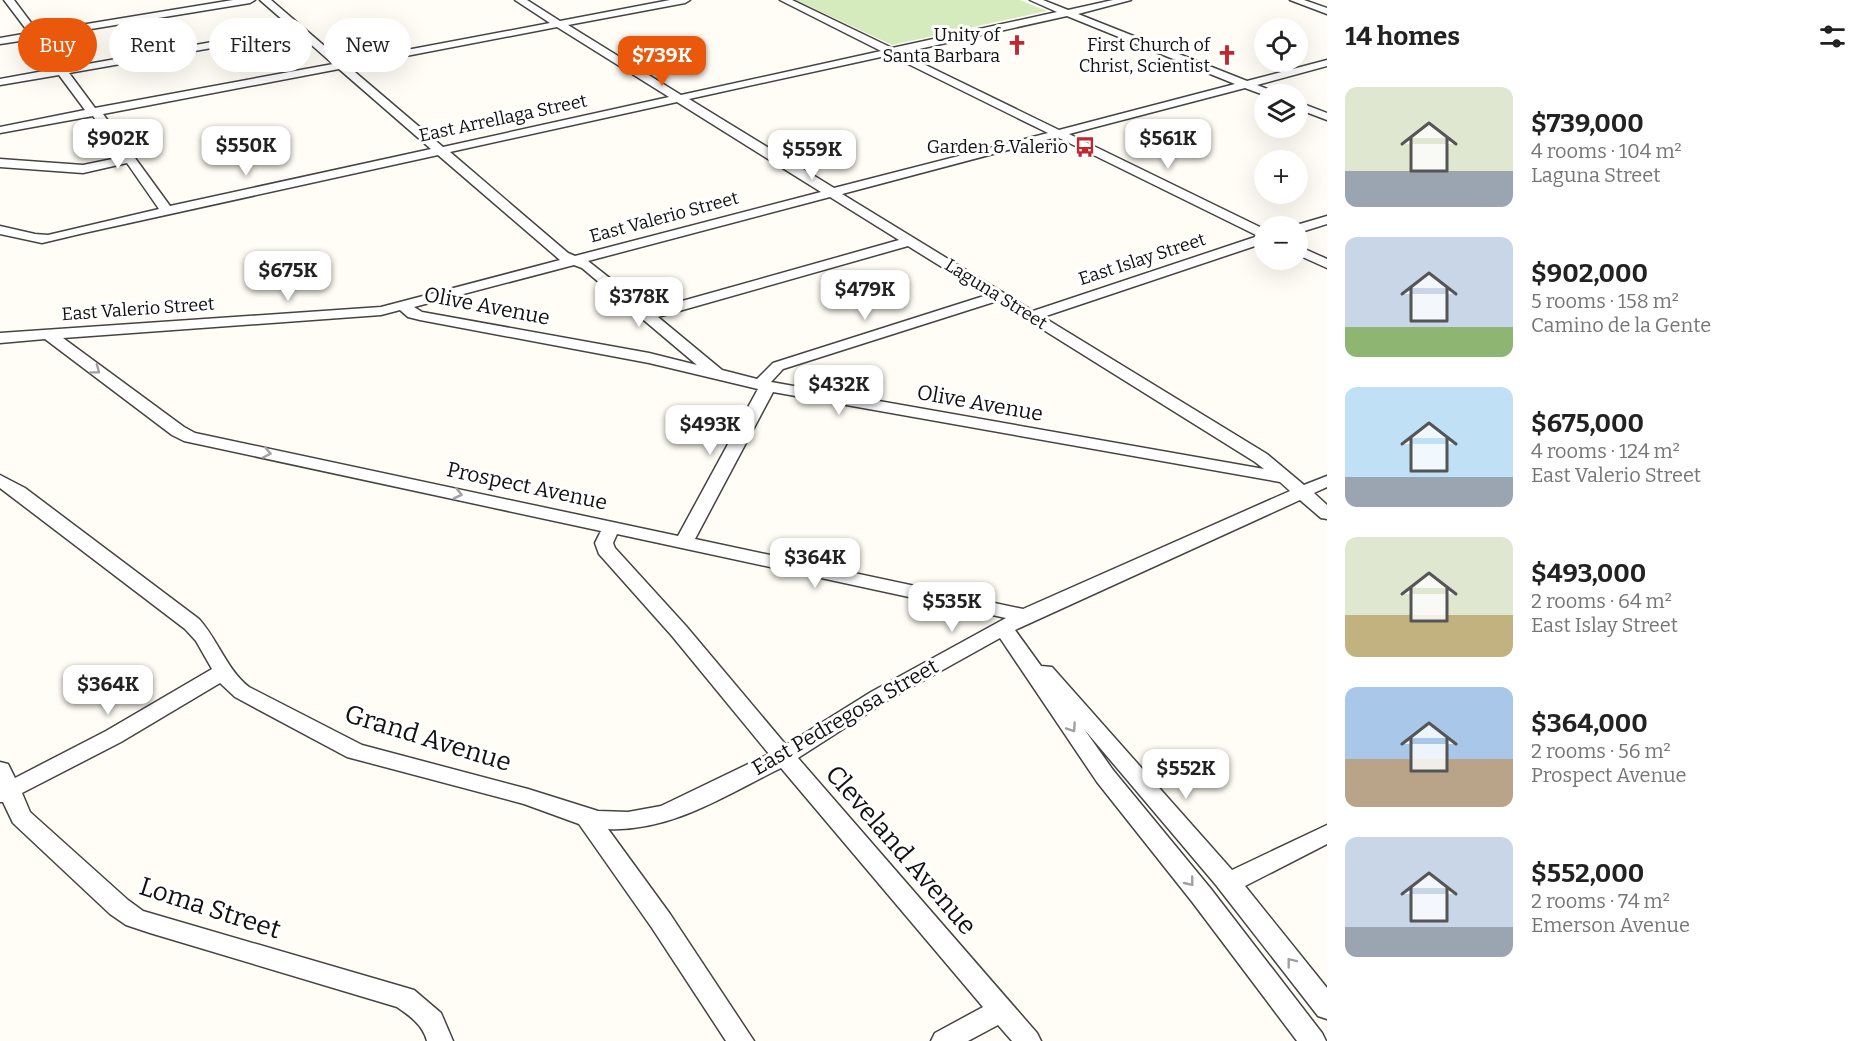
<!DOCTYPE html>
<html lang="en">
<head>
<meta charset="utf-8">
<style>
	:root { --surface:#fff; --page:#f6f6f6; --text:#222; --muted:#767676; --accent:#ea580c }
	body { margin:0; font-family:Bitter,serif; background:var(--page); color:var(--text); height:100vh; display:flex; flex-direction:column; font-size:22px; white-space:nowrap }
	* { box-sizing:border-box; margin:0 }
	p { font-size:20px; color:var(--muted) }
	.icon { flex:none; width:33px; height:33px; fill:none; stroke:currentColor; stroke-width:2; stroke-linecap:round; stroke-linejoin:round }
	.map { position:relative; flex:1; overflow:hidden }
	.drawer { display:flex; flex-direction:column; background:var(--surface); width:540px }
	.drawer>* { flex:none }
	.banner { position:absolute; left:18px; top:18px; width:570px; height:54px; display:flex; gap:12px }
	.fabs { position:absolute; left:1254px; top:18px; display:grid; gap:12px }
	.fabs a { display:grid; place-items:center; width:54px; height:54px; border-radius:50%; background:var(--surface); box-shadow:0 6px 24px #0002; font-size:30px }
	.price { position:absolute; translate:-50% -51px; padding:0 14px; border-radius:12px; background:#fff; color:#222; font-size:20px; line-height:39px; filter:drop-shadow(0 2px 3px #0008) }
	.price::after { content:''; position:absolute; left:50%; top:36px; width:18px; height:14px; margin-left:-9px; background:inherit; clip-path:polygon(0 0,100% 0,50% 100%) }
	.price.current { background:var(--accent); color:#fff }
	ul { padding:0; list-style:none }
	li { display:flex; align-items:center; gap:18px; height:150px; padding:0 18px }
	li span { display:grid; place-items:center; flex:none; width:168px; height:120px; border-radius:12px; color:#555 }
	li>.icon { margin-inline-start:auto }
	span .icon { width:72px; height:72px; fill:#fffc; stroke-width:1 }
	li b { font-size:26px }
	h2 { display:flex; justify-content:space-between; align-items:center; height:72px; padding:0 18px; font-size:26px }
	.pill { padding:0 21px; border-radius:27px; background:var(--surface); box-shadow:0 6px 24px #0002; font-size:21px; line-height:54px }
	.pill.current { background:var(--accent); color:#fff }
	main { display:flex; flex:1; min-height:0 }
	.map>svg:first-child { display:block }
</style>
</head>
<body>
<main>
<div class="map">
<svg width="1327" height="1041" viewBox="0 0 1327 1041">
	<rect width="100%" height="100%" fill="#fffdf5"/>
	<polygon fill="#d5ebbd" points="796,0 1020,0 1047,11 892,45"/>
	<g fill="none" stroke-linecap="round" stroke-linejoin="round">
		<g stroke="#444" stroke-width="3">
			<g id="minor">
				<path d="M4,0h10l24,32 195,-32h22l-5,3 -208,34 23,31 227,-40 -32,-28h11l72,62 207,-39 -35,-23h12l33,21 110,-21h20l-5,3 -117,22 113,70 200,-44 -101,-51h12l100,48 165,-36 -27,-12h13l25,10 45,-10h18l-53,14 169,67 80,-21v6l-70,19 18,7 1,2 -12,1 -19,-7 -176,46 195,95v14l-221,74 224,137 37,31 23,-9v11l-13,6 13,12v14l-6,-1 -21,-18 -285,130 26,36 11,1 180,203 95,-45v19l-82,42 82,102v31l-9,-3 -102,-131 -132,-156 29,41 98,119 111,144 4,8h-29l-104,-138 -96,-121 -97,-144 -115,64 -87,56 239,275 4,8h-29l-14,-16 -30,16h-37l4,-8 48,-26 -202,-239c-55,27 -110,64 -173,61l62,85 84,127h-28l-74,-113 -73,-104 -55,-20 -177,-47 -112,-60 -15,-14 -99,59 -99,51 8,19 98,88 15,11 271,79 27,23 12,28h-26c-4,-16 -17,-25 -30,-34l-247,-74 -24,-8 -16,-11 -97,-91 -10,-21h-3v-40l8,2 7,14 91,-47 106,-62 -16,-28 -11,-12 -185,-141v-13l25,13 174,131c19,21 28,51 50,68l113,58 166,44 70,22 30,1 33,-6 108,-52 -97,-118 -73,-82 -4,-11 6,-12 -417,-90 -12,-6 -127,-96 -45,4v-10l381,-26 179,-47 -122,-105 -354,78 -42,10 -42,-9v-8l35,8 13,1 111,-26 -32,-46 -44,10 -83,-6v-8l83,6 39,-8 -29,-41 -93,17v-6l85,-17 -26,-35 -59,10v-6l55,-10 -22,-30 -33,5v-6l29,-5zM1067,16l168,68 -176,46 -158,-77zM557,27l112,70 -226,50 -94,-80zM298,33l35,31 -238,44 -26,-35zM890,55l158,78 -214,55 -145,-89zM339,69l92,80 -261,57 -67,-92zM677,102l144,90 -246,64 -7,-3 -118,-101zM1057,137l201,99 -225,75 -191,-117zM830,197l69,43 -249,70 -62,-49zM908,246l79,49 -214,68 -16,16 -35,-9 -64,-53zM574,265l8,3 115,97 -48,-12 -227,-41 -8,-5zM997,301l258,161 9,7 -493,-87 12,-13zM400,310l8,7 12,3 229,43 109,26 -80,147 -483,-103 -11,-6 -121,-89 318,-23zM773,392l507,90 10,9 -267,118 -328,-70zM617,534l389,84 -135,74 -85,53 -100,-119 -71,-78 -2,-5z"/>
				<polygon points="1290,0 1304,0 1327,8 1327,14"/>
				<polygon points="1298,102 1327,113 1327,120 1298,109"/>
				<polygon points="1327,216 1327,224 1298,233 1298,226 1293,226"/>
				<polygon points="1298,246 1327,259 1327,268 1298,255"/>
			</g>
		</g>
		<use href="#minor" fill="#fff" fill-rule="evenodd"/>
	</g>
	<defs><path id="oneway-chevron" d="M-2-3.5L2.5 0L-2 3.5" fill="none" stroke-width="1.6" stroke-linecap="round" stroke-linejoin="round" transform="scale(1.5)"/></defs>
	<g stroke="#a0a0a0">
		<use href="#oneway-chevron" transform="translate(96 370) rotate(37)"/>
		<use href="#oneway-chevron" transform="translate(267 453) rotate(12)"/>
		<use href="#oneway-chevron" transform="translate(458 494) rotate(13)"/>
		<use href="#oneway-chevron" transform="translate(1072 728) rotate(56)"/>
		<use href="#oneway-chevron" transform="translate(1190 882) rotate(51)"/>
		<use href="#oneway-chevron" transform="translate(1291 962) rotate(-128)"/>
	</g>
	<defs>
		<g id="church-bare" transform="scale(1.62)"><path d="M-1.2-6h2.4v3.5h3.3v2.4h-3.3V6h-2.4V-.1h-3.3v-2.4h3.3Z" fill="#c4262e" stroke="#fff" stroke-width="2.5" paint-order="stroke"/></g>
		<g id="bus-bare" transform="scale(1.62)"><path d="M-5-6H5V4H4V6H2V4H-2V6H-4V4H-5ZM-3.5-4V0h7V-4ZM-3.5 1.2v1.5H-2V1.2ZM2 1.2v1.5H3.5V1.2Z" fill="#c4262e" stroke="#fff" stroke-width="2.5" paint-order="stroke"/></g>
	</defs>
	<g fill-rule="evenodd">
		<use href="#church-bare" x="1017" y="45"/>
		<use href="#church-bare" x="1227" y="55"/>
		<use href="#bus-bare" x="1085" y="147"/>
	</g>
	<g text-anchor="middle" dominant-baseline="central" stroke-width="6" stroke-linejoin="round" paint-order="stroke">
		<g font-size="18" fill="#111" stroke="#fff" text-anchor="end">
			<text x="1000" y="35">Unity of<tspan x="1000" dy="21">Santa Barbara</tspan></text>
			<text x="1210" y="45">First Church of<tspan x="1210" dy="21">Christ, Scientist</tspan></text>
			<text x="1068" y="147">Garden &amp; Valerio</text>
		</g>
		<g font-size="18" fill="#111" stroke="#fff">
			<text transform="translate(503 118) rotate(-12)">East Arrellaga Street</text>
			<text transform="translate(664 217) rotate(-15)">East Valerio Street</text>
			<text transform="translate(1142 259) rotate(-18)">East Islay Street</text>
			<text transform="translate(996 294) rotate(32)">Laguna Street</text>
			<text transform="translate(138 309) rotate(-4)">East Valerio Street</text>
		</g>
		<g font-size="21" fill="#111" stroke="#fff">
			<text transform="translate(487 306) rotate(11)">Olive Avenue</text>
			<text transform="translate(980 403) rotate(10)">Olive Avenue</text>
			<text transform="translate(527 486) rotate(12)">Prospect Avenue</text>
			<text transform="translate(845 717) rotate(-30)">East Pedregosa Street</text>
		</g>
		<g font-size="26" fill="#111" stroke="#fff">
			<text transform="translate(428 738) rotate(17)">Grand Avenue</text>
			<text transform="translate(901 850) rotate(49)">Cleveland Avenue</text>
			<text transform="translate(210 908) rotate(18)">Loma Street</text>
		</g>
	</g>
</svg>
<div class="fabs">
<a><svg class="icon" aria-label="locate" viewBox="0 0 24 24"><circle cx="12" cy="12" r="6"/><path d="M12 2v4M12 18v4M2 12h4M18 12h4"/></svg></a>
<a><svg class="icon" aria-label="layers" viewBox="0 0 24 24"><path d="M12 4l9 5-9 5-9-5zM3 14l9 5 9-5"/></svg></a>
<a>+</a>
<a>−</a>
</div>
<b class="price current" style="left:662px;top:87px">$739K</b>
<b class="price" style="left:118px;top:170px">$902K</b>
<b class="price" style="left:1168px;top:170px">$561K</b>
<b class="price" style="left:246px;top:177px">$550K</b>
<b class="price" style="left:812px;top:181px">$559K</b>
<b class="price" style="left:288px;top:302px">$675K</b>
<b class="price" style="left:865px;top:321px">$479K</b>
<b class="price" style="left:639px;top:328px">$378K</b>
<b class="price" style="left:839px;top:416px">$432K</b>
<b class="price" style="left:710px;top:456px">$493K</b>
<b class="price" style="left:815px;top:589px">$364K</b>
<b class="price" style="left:952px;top:633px">$535K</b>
<b class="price" style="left:108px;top:716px">$364K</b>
<b class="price" style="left:1186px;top:800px">$552K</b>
<div class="banner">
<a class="pill current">Buy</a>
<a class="pill">Rent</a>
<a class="pill">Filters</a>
<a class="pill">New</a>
</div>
</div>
<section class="drawer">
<h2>14 homes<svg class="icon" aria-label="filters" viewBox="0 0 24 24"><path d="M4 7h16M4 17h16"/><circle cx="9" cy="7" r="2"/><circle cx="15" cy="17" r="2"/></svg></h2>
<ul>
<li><span style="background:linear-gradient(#dfe7d0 70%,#9aa5b1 0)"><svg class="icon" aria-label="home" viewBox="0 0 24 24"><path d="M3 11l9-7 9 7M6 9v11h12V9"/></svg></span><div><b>$739,000</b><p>4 rooms · 104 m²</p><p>Laguna Street</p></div></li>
<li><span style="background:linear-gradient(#c9d6e8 75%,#8fb573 0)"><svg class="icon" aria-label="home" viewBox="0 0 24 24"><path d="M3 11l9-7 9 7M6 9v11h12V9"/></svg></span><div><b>$902,000</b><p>5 rooms · 158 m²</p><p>Camino de la Gente</p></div></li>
<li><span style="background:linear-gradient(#bfe0f5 75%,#9aa5b1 0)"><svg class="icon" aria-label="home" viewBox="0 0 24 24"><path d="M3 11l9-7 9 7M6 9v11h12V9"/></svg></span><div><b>$675,000</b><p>4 rooms · 124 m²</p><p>East Valerio Street</p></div></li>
<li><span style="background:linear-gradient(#dfe7d0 65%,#c2b280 0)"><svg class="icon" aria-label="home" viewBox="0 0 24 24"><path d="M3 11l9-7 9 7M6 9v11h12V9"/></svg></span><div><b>$493,000</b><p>2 rooms · 64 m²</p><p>East Islay Street</p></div></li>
<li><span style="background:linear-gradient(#a9c7e8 60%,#b9a48a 0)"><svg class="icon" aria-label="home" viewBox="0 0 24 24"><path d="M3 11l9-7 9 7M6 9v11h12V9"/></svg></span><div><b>$364,000</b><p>2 rooms · 56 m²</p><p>Prospect Avenue</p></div></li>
<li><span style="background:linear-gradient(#c9d6e8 75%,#9aa5b1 0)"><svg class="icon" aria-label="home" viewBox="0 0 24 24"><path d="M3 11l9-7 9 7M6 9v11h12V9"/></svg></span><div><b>$552,000</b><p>2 rooms · 74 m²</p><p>Emerson Avenue</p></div></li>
</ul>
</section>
</main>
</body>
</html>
